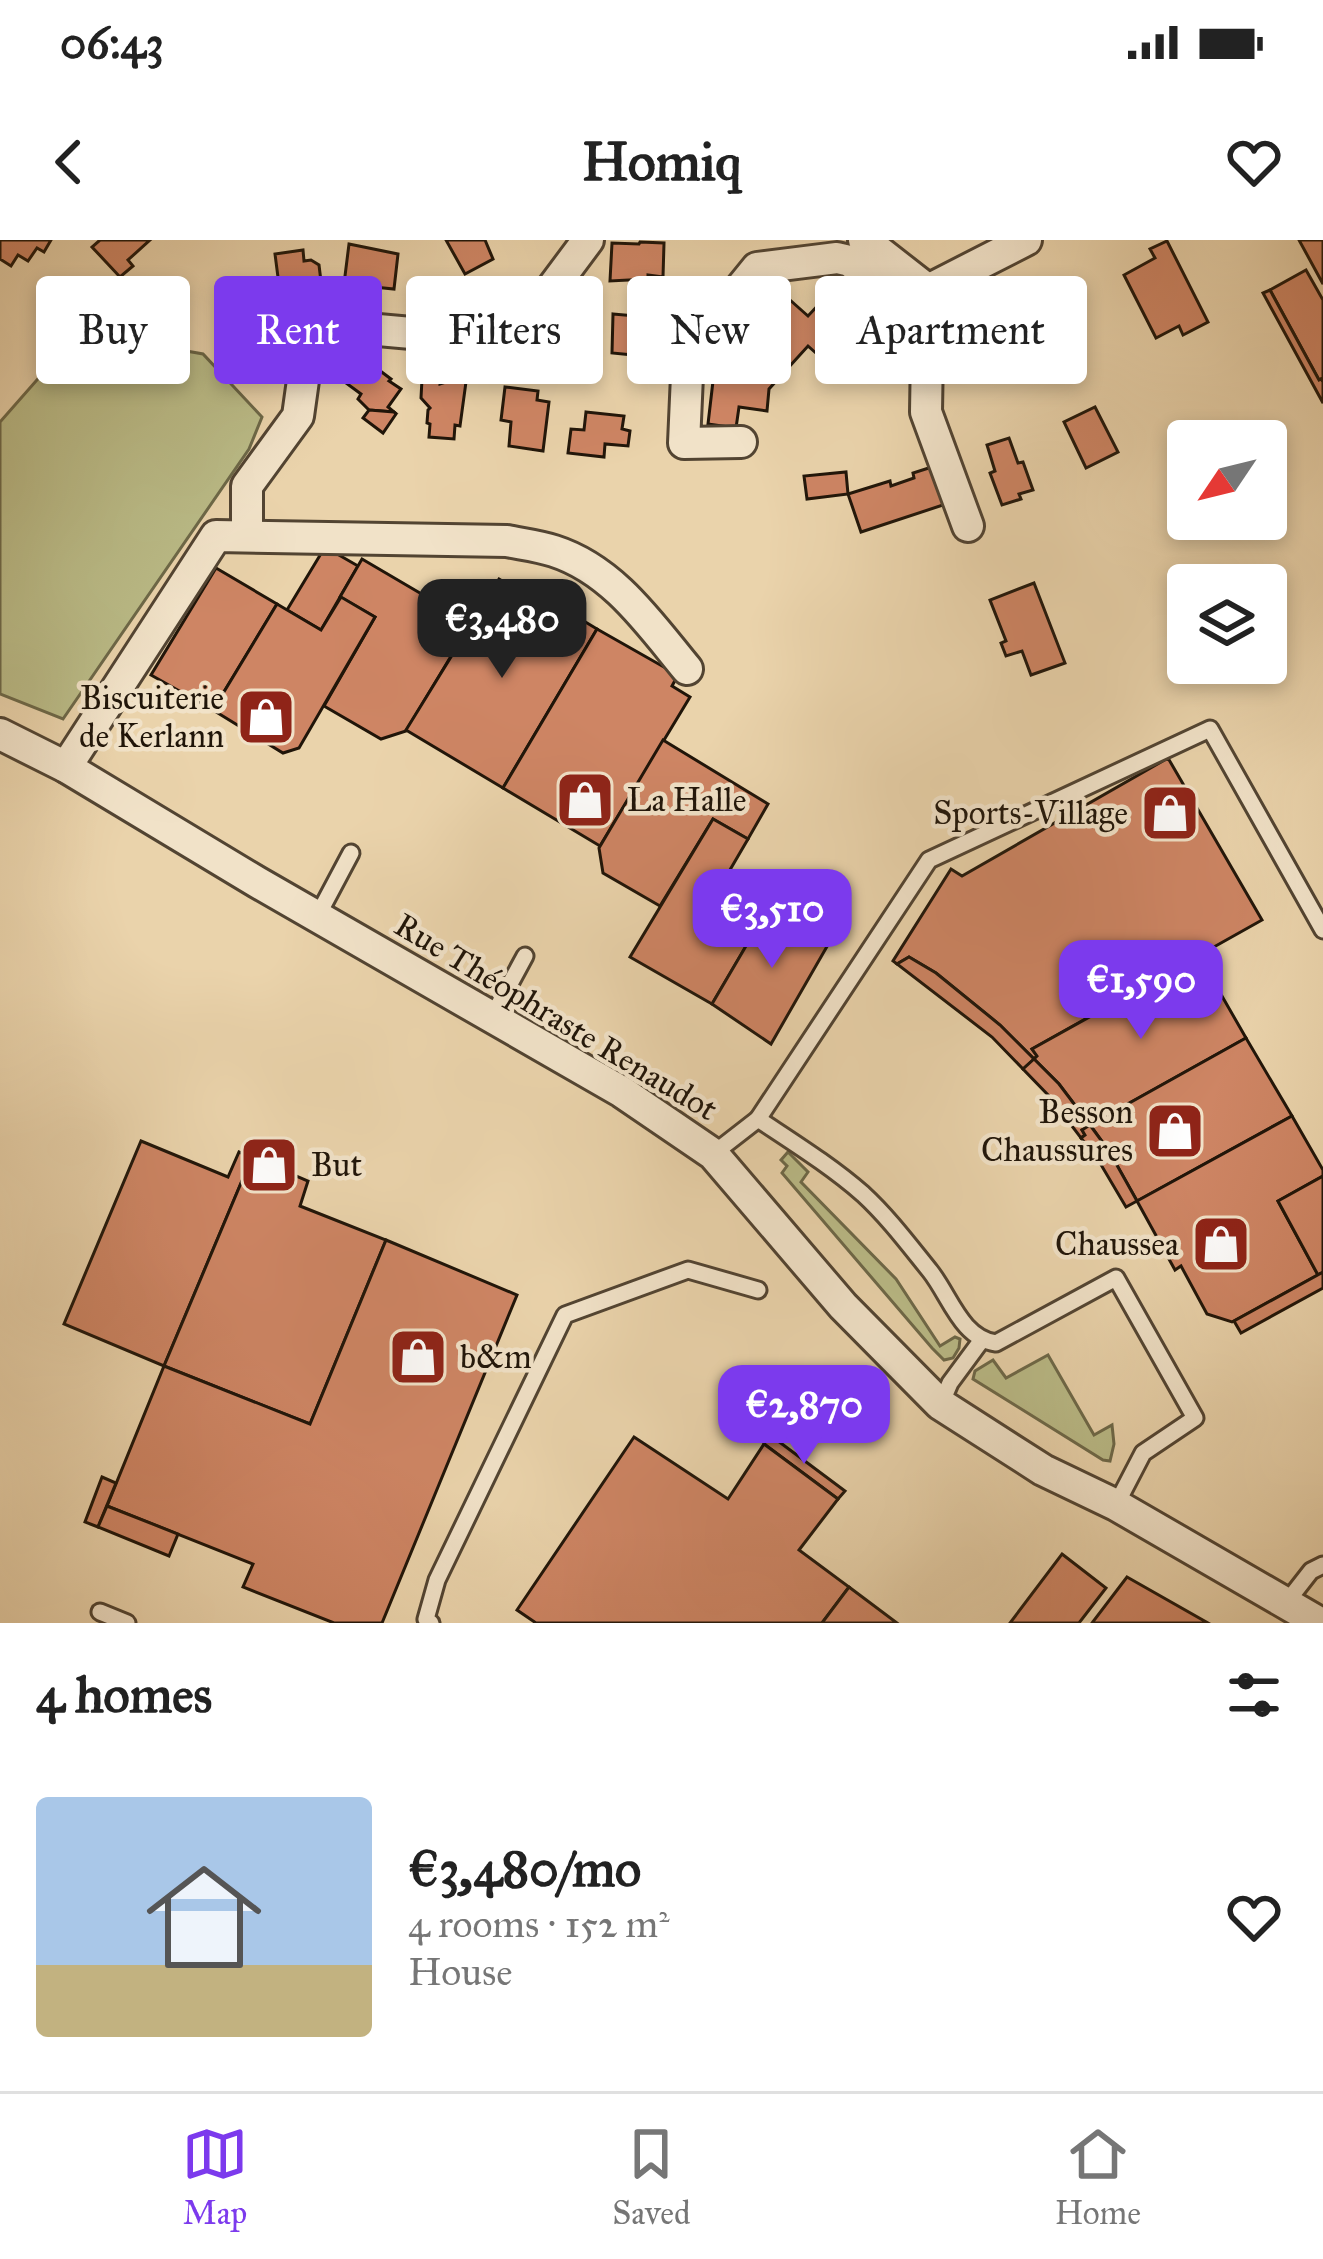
<!DOCTYPE html>
<html lang="en">
<head>
<meta charset="utf-8">
<style>
	:root { --surface:#fff; --page:#f2f2f2; --text:#222; --muted:#767676; --line:#e0e0e0; --accent:#7c3aed }
	body { margin:0; font-family:"IM FELL Great Primer",serif; background:var(--page); color:var(--text); height:100vh; display:flex; flex-direction:column; font-size:45px; white-space:nowrap }
	* { box-sizing:border-box; margin:0 }
	p { font-size:39px; color:var(--muted) }
	.icon { flex:none; width:66px; height:66px; fill:none; stroke:currentColor; stroke-width:2; stroke-linecap:round; stroke-linejoin:round }
	.map { position:relative; height:1383px; overflow:hidden }
	.drawer { display:flex; flex-direction:column; background:var(--surface); flex:1 }
	.drawer>* { flex:none }
	.hud { position:absolute; left:36px; top:36px; width:1251px; height:108px; display:flex; gap:24px }
	.needle { width:78px; rotate:235deg }
	.controls { position:absolute; left:1167px; top:180px; display:grid; gap:24px }
	.controls a { display:grid; place-items:center; width:120px; height:120px; border-radius:12px; background:var(--surface); box-shadow:0 6px 18px #0003; font-size:60px }
	.price { position:absolute; translate:-50% -102px; padding:0 27px; border-radius:24px; background:var(--accent); color:#fff; font-size:39px; line-height:78px; filter:drop-shadow(0 3px 6px #0008) }
	.price::after { content:''; position:absolute; left:50%; top:72px; width:36px; height:27px; margin-left:-18px; background:inherit; clip-path:polygon(0 0,100% 0,50% 100%) }
	.price.selected { background:#222; color:#fff }
	ul { padding:0; list-style:none }
	li { display:flex; align-items:center; gap:36px; height:300px; padding:0 36px }
	li span { display:grid; place-items:center; flex:none; width:336px; height:240px; border-radius:12px; color:#555 }
	li>.icon { margin-inline-start:auto }
	span .icon { width:144px; height:144px; fill:#fffc; stroke-width:1 }
	li b { font-size:51px }
	h2 { display:flex; justify-content:space-between; align-items:center; height:144px; padding:0 36px; font-size:51px }
	.tag { padding:0 42px; border-radius:12px; background:var(--surface); box-shadow:0 6px 18px #0003; font-size:42px; line-height:108px }
	.tag.selected { background:var(--accent); color:#fff }
	.status { display:flex; justify-content:space-between; align-items:center; height:84px; padding:0 60px; background:var(--surface); direction:ltr }
	.status svg { height:33px; fill:currentColor }
	header { display:flex; justify-content:space-between; align-items:center; height:156px; padding:0 36px; background:var(--surface); font-size:54px; font-weight:800 }
	.tab-bar { display:flex; justify-content:space-around; align-items:center; height:168px; border-top:3px solid var(--line); background:var(--surface); font-size:33px; color:var(--muted) }
	.tab-bar a { display:grid; justify-items:center; gap:6px }
	.tab-bar .selected { color:var(--accent) }
	.map>svg:first-child { display:block }
</style>
</head>
<body>
<div class="status"><b>06:43</b><svg viewBox="0 0 49 12"><path d="M0 12V9h3v3zM5 12V6h3v6zM10 12V3h3v9zM15 12V0h3v12zM26 1h20v11H26zM47 4h2v5h-2z"/></svg></div>
<header><svg class="icon" aria-label="back" viewBox="0 0 24 24"><path d="M15 5l-7 7 7 7"/></svg>Homiq<svg class="icon" aria-label="heart" viewBox="0 0 24 24"><path d="M12 20l-8-8c-3-5 5-10 8-4 3-6 11-1 8 4z"/></svg></header>
<div class="map">
<svg width="1323" height="1383" viewBox="0 0 1323 1383">
	<rect width="100%" height="100%" fill="#ead3ab"/>
	<filter id="stains"><feTurbulence type="fractalNoise" baseFrequency=".00167" numOctaves="4"/><feColorMatrix values="0 0 0 0 .2 0 0 0 0 .09 0 0 0 0 .02 0 0 0 .5 -.17"/></filter>
	<radialGradient id="worn" r=".72"><stop offset=".6" stop-color="#630" stop-opacity="0"/><stop offset="1" stop-color="#630" stop-opacity=".3"/></radialGradient>
	<g fill="#babb87" stroke="#6d6848" stroke-width="3">
		<polygon points="79,92 203,114 262,177 249,209 63,479 0,454 0,182"/>
		<polygon points="788,912 808,932 801,942 896,1039 940,1106 955,1097 960,1099 959,1108 953,1118 944,1120 932,1108 782,933 787,926 781,920"/>
		<polygon points="1048,1115 1094,1195 1112,1185 1114,1204 1110,1221 1103,1220 973,1139 975,1131 993,1120 1006,1138"/>
	</g>
	<g fill="#ce8564" stroke="#201509" stroke-width="3">
		<polygon points="0,0 51,0 44,12 37,8 28,21 18,15 11,26 0,19"/>
		<polygon points="100,0 150,0 128,20 133,26 120,37 92,7"/>
		<polygon points="446,0 485,0 493,19 465,34"/>
		<polygon points="1299,0 1323,0 1323,44"/>
		<polygon points="1167,1 1208,82 1183,95 1179,86 1156,98 1124,35 1155,18 1150,9"/>
		<polygon points="640,2 664,3 663,37 648,35 648,39 610,41 612,3 639,4"/>
		<polygon points="349,4 398,14 394,49 344,44"/>
		<polygon points="303,10 304,21 311,20 319,25 324,66 294,63 292,43 279,45 275,14"/>
		<polygon points="1306,30 1323,60 1323,142 1321,139 1319,140 1270,50"/>
		<polygon points="849,32 891,69 835,130 808,106 769,149 767,171 739,167 736,188 708,184 715,124 781,52 808,76"/>
		<polygon points="1270,50 1319,140 1321,139 1323,142 1323,163 1263,53"/>
		<polygon points="613,74 648,77 644,116 612,113"/>
		<polygon points="360,124 372,132 375,127 391,139 389,141 401,149 388,167 394,172 369,170 358,159 361,154 346,143"/>
		<polygon points="422,139 440,140 440,144 449,141 466,142 460,186 455,185 454,199 429,197 430,184 427,183 428,170 430,168 421,158"/>
		<polygon points="505,147 538,151 537,160 549,162 543,211 509,206 511,182 501,180"/>
		<polygon points="1095,167 1118,212 1086,228 1064,182"/>
		<polygon points="369,170 394,172 396,174 383,193 363,178"/>
		<polygon points="586,172 624,176 622,189 630,191 628,206 605,204 604,217 568,213 571,189 584,190"/>
		<polygon points="1009,198 1018,223 1023,222 1033,250 1019,254 1021,259 1002,265 990,233 995,231 987,205"/>
		<polygon points="935,226 946,264 861,292 848,254 890,241 891,246 914,238 913,233"/>
		<polygon points="846,232 848,254 807,259 804,236"/>
		<polygon points="325,307 358,326 321,390 287,370"/>
		<polygon points="362,319 471,383 406,491 381,499 324,466 375,377 340,357"/>
		<polygon points="216,328 277,364 213,470 151,435"/>
		<polygon points="499,339 515,349 519,342 597,389 503,548 406,490"/>
		<polygon points="1034,343 1065,423 1031,435 1022,411 1006,416 1001,403 1006,401 990,360"/>
		<polygon points="341,357 375,377 299,508 283,513 213,470 277,364 321,390"/>
		<polygon points="597,389 678,435 672,446 690,457 600,606 503,548"/>
		<polygon points="663,500 768,564 748,599 713,579 660,666 603,633 599,608"/>
		<polygon points="1168,518 1262,680 1032,809 1037,816 1034,819 1000,785 936,733 909,717 897,724 893,721 951,629 962,636"/>
		<polygon points="713,579 748,599 727,635 773,660 712,764 630,717"/>
		<polygon points="773,660 833,696 771,804 712,764"/>
		<polygon points="1199,716 1246,798 1090,885 1059,844 1034,819 1037,816 1032,809"/>
		<polygon points="909,717 936,733 1000,785 1034,819 1023,829 992,797 897,724"/>
		<polygon points="1246,798 1292,876 1137,961 1109,911 1090,885"/>
		<polygon points="1034,819 1059,844 1090,885 1082,890 1085,895 1081,898 1050,857 1023,829"/>
		<polygon points="1292,876 1323,930 1323,936 1278,961 1318,1035 1232,1082 1207,1074 1181,1026 1175,1030 1137,961"/>
		<polygon points="1090,885 1109,911 1137,961 1126,967 1100,923 1081,898 1085,895 1082,890"/>
		<polygon points="141,901 228,937 239,912 252,917 164,1126 64,1084"/>
		<polygon points="252,917 308,941 300,966 386,1000 310,1184 164,1126"/>
		<polygon points="1323,936 1323,1032 1318,1035 1278,961"/>
		<polygon points="386,1000 517,1055 382,1383 334,1383 243,1347 253,1324 107,1266 164,1126 310,1184"/>
		<polygon points="1323,1032 1323,1048 1241,1093 1234,1081"/>
		<polygon points="770,1195 845,1251 838,1259 764,1204"/>
		<polygon points="634,1197 728,1259 764,1204 838,1259 799,1310 849,1347 822,1383 536,1383 517,1370"/>
		<polygon points="102,1237 116,1243 98,1287 85,1282"/>
		<polygon points="107,1266 178,1294 169,1316 98,1287"/>
		<polygon points="1062,1314 1106,1348 1079,1383 1010,1383"/>
		<polygon points="1127,1337 1208,1383 1092,1383"/>
		<polygon points="849,1347 897,1383 822,1383"/>
	</g>
	<g fill="none" stroke-linecap="round" stroke-linejoin="round">
		<g stroke="#524432" stroke-width="21">
			<g id="service">
				<polyline points="317,677 351,613"/>
				<polyline points="492,777 525,716"/>
				<polyline points="758,879 929,620 1210,489 1323,690"/>
				<path d="M713,914l45,-35c36,24 73,47 105,75 25,23 46,51 67,77 20,25 31,67 66,72l120,-65 79,140 -52,35 -27,52"/>
				<polyline points="941,1164 950,1143 981,1101"/>
				<polyline points="1286,1363 1311,1331 1323,1325"/>
				<polyline points="100,1372 127,1383"/>
				<polyline points="431,1383 426,1379 437,1340 565,1075 688,1030 758,1050"/>
			</g>
		</g>
		<g stroke="#524432" stroke-width="36">
			<g id="minor">
				<polyline points="864,0 928,50"/>
				<polyline points="741,202 684,203 688,113 757,28 837,18 850,21 902,64 924,47"/>
				<polyline points="968,286 926,172 928,50 1026,0"/>
				<polyline points="247,296 247,246 298,176 305,126 319,107 335,92 356,88 512,102 588,0"/>
				<polyline points="0,494 66,527 257,642 622,852 713,914 843,1066 940,1164 1043,1230 1116,1265 1320,1383"/>
				<path d="M66,527l150,-231 291,5c15,3 32,5 47,10 59,19 95,72 133,118"/>
			</g>
		</g>
		<use href="#service" stroke="#f1e2c8" stroke-width="15"/>
		<use href="#minor" stroke="#f1e2c8" stroke-width="30"/>
	</g>
	<defs>
		<g id="shop-square" transform="scale(3)"><rect x="-9" y="-9" width="18" height="18" rx="4" fill="#8f2418" stroke="#f1e2c8"/><path d="M-5-2.5h2.3a2.7 3.5 0 0 1 5.4 0H5L5.5 6h-11ZM-1.5-2.5h3a1.5 2.3 0 0 0-3 0Z" fill="#fff"/></g>
	</defs>
	<g fill-rule="evenodd">
		<use href="#shop-square" x="266" y="477"/>
		<use href="#shop-square" x="585" y="560"/>
		<use href="#shop-square" x="1170" y="573"/>
		<use href="#shop-square" x="1175" y="891"/>
		<use href="#shop-square" x="269" y="925"/>
		<use href="#shop-square" x="1221" y="1004"/>
		<use href="#shop-square" x="418" y="1117"/>
	</g>
	<g text-anchor="middle" dominant-baseline="central" stroke-width="9" stroke-linejoin="round" paint-order="stroke">
		<g font-size="33" fill="#201509" stroke="#f1e2c8" text-anchor="end">
			<text x="224" y="458">Biscuiterie<tspan x="224" dy="38">de Kerlann</tspan></text>
			<text x="627" y="560" text-anchor="start">La Halle</text>
			<text x="1128" y="573">Sports-Village</text>
			<text x="1133" y="872">Besson<tspan x="1133" dy="38">Chaussures</tspan></text>
			<text x="311" y="925" text-anchor="start">But</text>
			<text x="1179" y="1004">Chaussea</text>
			<text x="460" y="1117" text-anchor="start">b&amp;m</text>
		</g>
		<g font-size="33" fill="#201509" stroke="#f1e2c8">
			<text transform="translate(556 777) rotate(31)">Rue Théophraste Renaudot</text>
		</g>
	</g>
	<rect width="100%" height="100%" filter="url(#stains)"/>
	<rect width="100%" height="100%" fill="url(#worn)"/>
</svg>
<div class="controls">
<a><svg class="needle" viewBox="-14 -14 28 28"><path d="M0-13l5 13h-10z" fill="#e53935"/><path d="M0 13l5-13h-10z" fill="#767676"/></svg></a>
<a><svg class="icon" aria-label="layers" viewBox="0 0 24 24"><path d="M12 4l9 5-9 5-9-5zM3 14l9 5 9-5"/></svg></a>
</div>
<b class="price selected" style="left:502px;top:441px">€3,480</b>
<b class="price" style="left:772px;top:731px">€3,510</b>
<b class="price" style="left:1141px;top:802px">€1,590</b>
<b class="price" style="left:804px;top:1227px">€2,870</b>
<div class="hud">
<a class="tag">Buy</a>
<a class="tag selected">Rent</a>
<a class="tag">Filters</a>
<a class="tag">New</a>
<a class="tag">Apartment</a>
</div>
</div>
<section class="drawer">
<h2>4 homes<svg class="icon" aria-label="filters" viewBox="0 0 24 24"><path d="M4 7h16M4 17h16"/><circle cx="9" cy="7" r="2"/><circle cx="15" cy="17" r="2"/></svg></h2>
<ul>
<li><span style="background:linear-gradient(#a9c7e8 70%,#c2b280 0)"><svg class="icon" aria-label="home" viewBox="0 0 24 24"><path d="M3 11l9-7 9 7M6 9v11h12V9"/></svg></span><div><b>€3,480/mo</b><p>4 rooms · 152 m²</p><p>House</p></div><svg class="icon" aria-label="heart" viewBox="0 0 24 24"><path d="M12 20l-8-8c-3-5 5-10 8-4 3-6 11-1 8 4z"/></svg></li>
</ul>
</section>
<nav class="tab-bar">
<a class="selected"><svg class="icon" aria-label="map" viewBox="0 0 24 24"><path d="M3 6l6-2 6 2 6-2v14l-6 2-6-2-6 2zM9 4v14M15 6v14"/></svg>Map</a>
<a><svg class="icon" aria-label="saved" viewBox="0 0 24 24"><path d="M7 4h10v16l-5-4-5 4z"/></svg>Saved</a>
<a><svg class="icon" aria-label="home" viewBox="0 0 24 24"><path d="M3 11l9-7 9 7M6 9v11h12V9"/></svg>Home</a>
</nav>
</body>
</html>
